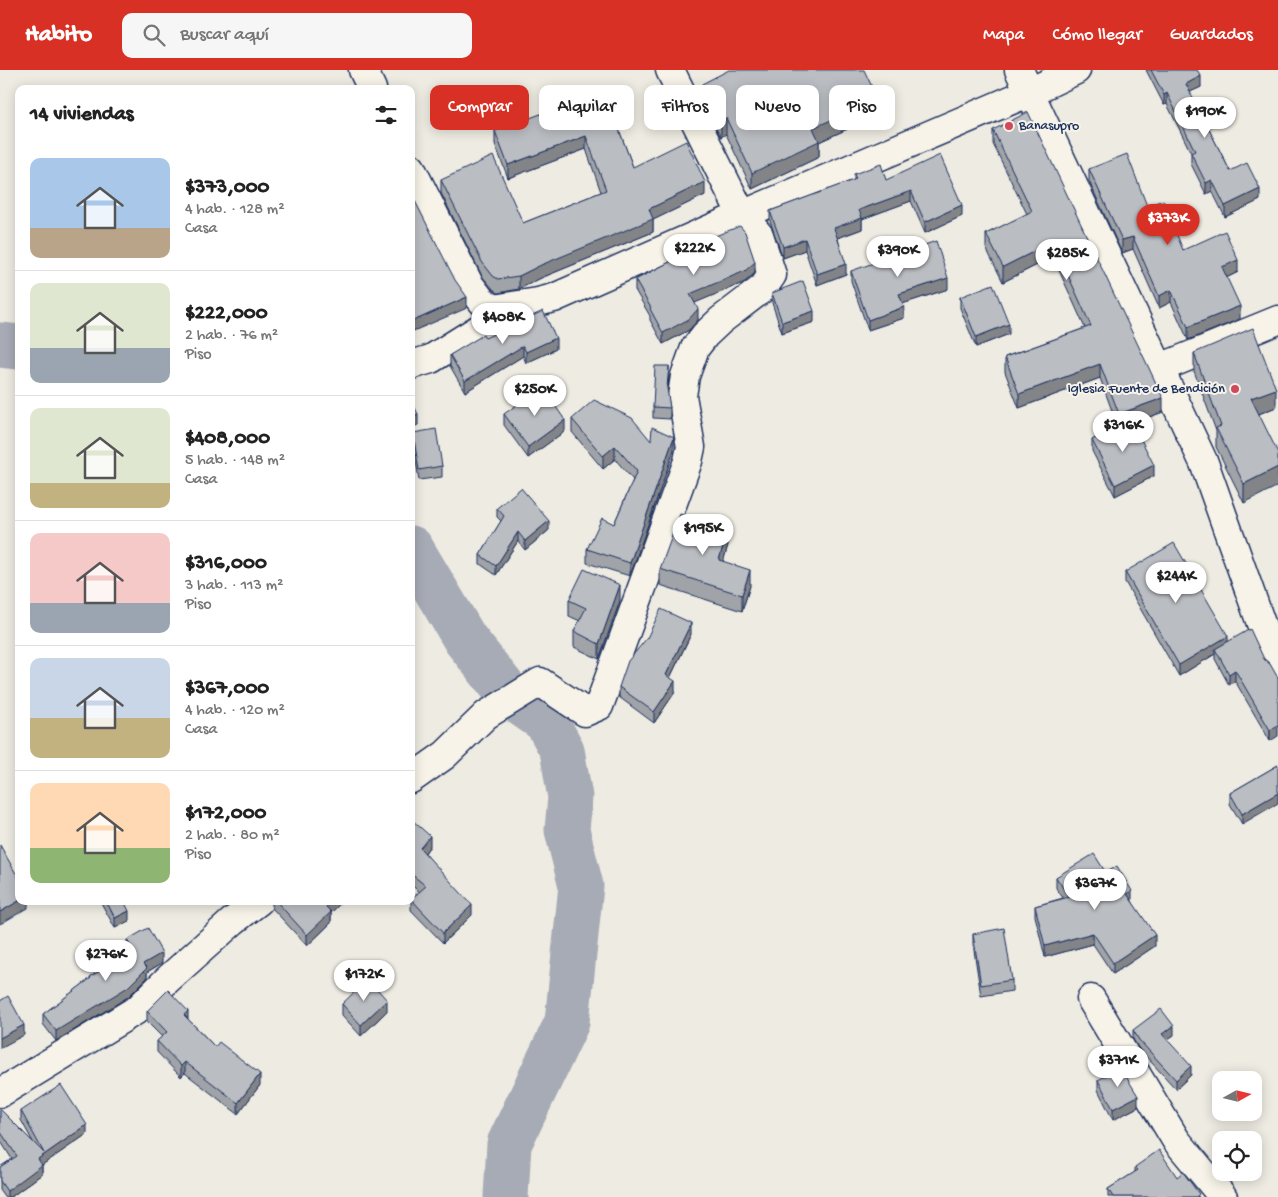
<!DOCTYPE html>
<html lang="es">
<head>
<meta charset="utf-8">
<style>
	:root { --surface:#fff; --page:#f6f6f6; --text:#222; --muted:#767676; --line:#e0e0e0; --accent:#d93025 }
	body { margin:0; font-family:"Gochi Hand",sans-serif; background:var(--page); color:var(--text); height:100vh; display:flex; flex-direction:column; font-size:19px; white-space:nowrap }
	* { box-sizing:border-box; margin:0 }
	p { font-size:16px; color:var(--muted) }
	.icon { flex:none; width:28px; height:28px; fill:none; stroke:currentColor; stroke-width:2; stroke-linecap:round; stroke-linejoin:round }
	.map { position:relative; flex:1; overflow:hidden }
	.side { position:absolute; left:15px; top:15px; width:400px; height:820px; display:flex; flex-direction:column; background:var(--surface); border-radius:10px; box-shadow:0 2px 12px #0003 }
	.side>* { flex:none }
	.banner { position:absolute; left:430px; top:15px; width:475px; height:45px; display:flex; gap:10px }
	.needle { width:32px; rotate:82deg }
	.tools { position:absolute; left:1212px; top:1001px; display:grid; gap:10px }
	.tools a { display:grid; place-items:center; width:50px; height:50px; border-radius:10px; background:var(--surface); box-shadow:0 2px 12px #0003; font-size:25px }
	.price { position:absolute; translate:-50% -42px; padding:0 11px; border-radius:18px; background:#fff; color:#222; font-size:16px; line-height:32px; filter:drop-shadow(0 1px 2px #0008) }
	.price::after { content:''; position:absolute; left:50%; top:30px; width:15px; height:11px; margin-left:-8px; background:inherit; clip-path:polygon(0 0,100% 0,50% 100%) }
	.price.active { background:var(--accent); color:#fff }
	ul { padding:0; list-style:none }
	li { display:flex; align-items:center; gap:15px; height:125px; padding:0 15px }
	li+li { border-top:1px solid var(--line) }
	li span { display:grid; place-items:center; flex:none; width:140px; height:100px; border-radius:10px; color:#555 }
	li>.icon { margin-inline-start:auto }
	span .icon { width:60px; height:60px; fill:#fffc; stroke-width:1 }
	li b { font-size:21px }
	h2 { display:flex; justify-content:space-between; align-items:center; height:60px; padding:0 15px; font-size:21px }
	.pill { padding:0 18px; border-radius:10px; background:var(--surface); box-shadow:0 2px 12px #0003; font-size:18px; line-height:45px }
	.pill.active { background:var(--accent); color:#fff }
	header { display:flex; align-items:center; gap:30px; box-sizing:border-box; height:70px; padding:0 25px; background:var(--accent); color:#fff }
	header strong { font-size:24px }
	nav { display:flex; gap:28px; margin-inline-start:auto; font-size:18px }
	.search { width:350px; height:45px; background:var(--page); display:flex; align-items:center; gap:12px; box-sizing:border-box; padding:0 18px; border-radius:10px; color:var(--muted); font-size:19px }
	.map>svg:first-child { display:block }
</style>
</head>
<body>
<header>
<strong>Habito</strong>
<div class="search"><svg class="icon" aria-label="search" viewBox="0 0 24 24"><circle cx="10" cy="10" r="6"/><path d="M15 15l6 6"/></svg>Buscar aquí</div>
<nav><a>Mapa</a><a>Cómo llegar</a><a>Guardados</a></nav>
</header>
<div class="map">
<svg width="1278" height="1127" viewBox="0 0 1278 1127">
	<rect width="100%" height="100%" fill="#eeebe2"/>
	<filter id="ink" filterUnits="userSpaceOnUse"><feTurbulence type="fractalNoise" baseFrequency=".02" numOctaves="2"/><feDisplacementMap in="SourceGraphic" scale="10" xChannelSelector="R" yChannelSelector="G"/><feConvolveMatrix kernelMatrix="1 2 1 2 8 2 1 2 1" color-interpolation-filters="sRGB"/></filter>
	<g filter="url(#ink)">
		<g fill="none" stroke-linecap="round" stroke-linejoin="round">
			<g stroke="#a6abb5" stroke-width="45">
				<polyline points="0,275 19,277"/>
				<polyline points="411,478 465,569 510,626 546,651 562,680 570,727 567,760 581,816 567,952 509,1074 506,1127"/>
			</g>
			<g stroke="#1b2f5e" stroke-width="31">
				<g id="minor">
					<polyline points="363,0 372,19"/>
					<polyline points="1019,0 1204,393 1268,573 1278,592"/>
					<polyline points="411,98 469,214 482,231 494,239 538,232 554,228 742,145 1030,22 1076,0"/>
					<polyline points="411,295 431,289 495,249 494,239"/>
					<polyline points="1160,298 1278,250"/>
					<polyline points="411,709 445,685 486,645 540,612 585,642 599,636 688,391 691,377 682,326 685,306 695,278 705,265 721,250 763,218 772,205 759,165 742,145 670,0"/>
					<polyline points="1091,929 1176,1070 1223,1127"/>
					<polyline points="0,1023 138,939 167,910 233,851 259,831"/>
				</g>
			</g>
			<use href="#minor" stroke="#f7f3e8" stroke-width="28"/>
		</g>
		<g fill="#a0a3a7" stroke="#1b2f5e">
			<polygon points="1146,0 1197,0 1201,17 1190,22 1230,101 1260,130 1225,147 1212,121 1206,124 1191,94 1191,83 1167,34 1164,35"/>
			<polygon points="702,14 873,35 856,42 856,55 819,72 819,87 752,119 726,64 721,67 702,30"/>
			<polygon points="606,25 633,97 705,125 653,150 653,162 541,208 519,219 498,223 493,219 482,206 441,123 441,110 523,153 601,122 586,79 508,108 495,74 495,61 548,46"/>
			<polygon points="993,60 1163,342 1133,353 1154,406 1115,426 1092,381 1092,370 1118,357 1100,308 1019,338 1005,302 1005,287 1085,258 1053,187 1003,212 986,178 986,164 1027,144 993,74"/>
			<polygon points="1089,99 1147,136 1183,180 1238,202 1226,208 1240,249 1188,270 1171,232 1159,238 1133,179 1122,183 1089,111"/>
			<polygon points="854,104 886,110 962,146 925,163 911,131 862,149 862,159 838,168 846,204 817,215 805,180 783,188 770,151 770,141 854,110"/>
			<polygon points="693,175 755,203 745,212 694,233 698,250 689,260 663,274 650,250 650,246 635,220 635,210 693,180"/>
			<polygon points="851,201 948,219 902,234 904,248 868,260 851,211"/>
			<polygon points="772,223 814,252 782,263 772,233"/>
			<polygon points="960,227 1009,264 976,277 960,238"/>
			<polygon points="485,268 556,279 526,293 523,286 465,322 450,296 450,285"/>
			<polygon points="1194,283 1276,337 1259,344 1244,433 1216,377 1216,361 1194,301"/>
			<polygon points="669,307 667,322 670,338 670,349 653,348 653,337"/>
			<polygon points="504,344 565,361 528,388 504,355"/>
			<polygon points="572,349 651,371 674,380 630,506 587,493 587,479 614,454 633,410 615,389 603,399 572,362"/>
			<polygon points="413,363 442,396 442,407 419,410 413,374"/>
			<polygon points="497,438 549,460 525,480 518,471 496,505 480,494 480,485 501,451 497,447"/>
			<polygon points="728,475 723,492 750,516 742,541 660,515 660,499"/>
			<polygon points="1125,502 1228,571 1264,589 1270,594 1270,671 1235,611 1229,615 1215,589 1215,584 1179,606 1125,512"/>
			<polygon points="569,530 620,531 599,589 574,577 574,561 580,551 569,546"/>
			<polygon points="691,564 670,608 675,622 654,653 619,627 619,617"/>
			<polygon points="1278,695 1242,754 1230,734 1230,723"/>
			<polygon points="411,749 430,776 425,783 472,845 443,873 411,840 411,829 420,822 411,815"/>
			<polygon points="1106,803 1132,831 1155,876 1113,904 1093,874 1045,887 1035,846 1035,836 1063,828 1056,818 1056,807"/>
			<polygon points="100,831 124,831 129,851 115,858"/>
			<polygon points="272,831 343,831 331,843 331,853 307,876 272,838"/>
			<polygon points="973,864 1012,910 1012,921 981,926 973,874"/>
			<polygon points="127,870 162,893 147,902 147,908 128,927 56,971 43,954 43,944 90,909 90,907 128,883 127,880"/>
			<polygon points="342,934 387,941 361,966 342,945"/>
			<polygon points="147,941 188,949 215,977 260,1015 238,1044 185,1003 181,1007 157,982 157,971 162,967 147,952"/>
			<polygon points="1133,960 1174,965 1167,969 1191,1005 1176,1019 1139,979 1133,969"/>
			<polygon points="1098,1010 1138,1037 1113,1050 1098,1020"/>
			<polygon points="0,1039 33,1072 21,1050 21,1041 87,1064 42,1095 42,1104 11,1127 5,1127 0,1120 0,1097 12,1089 0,1070"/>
			<polygon points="1135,1097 1177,1107 1199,1127 1108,1127 1108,1119 1135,1102"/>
		</g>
		<g fill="#828488" stroke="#1b2f5e">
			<polygon points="1201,6 1201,17 1186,24 1186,14"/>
			<polygon points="873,19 873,35 856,42 856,55 819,72 819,87 752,119 752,103 851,28"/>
			<polygon points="1167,23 1167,34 1164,35 1164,25"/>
			<polygon points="726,48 726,64 721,67 721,51"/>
			<polygon points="586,66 586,79 508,108 508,95"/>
			<polygon points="1212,110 1212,121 1206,124 1206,113"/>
			<polygon points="705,112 705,125 653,150 653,162 541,208 519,219 519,206 649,139"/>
			<polygon points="1260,119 1260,130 1225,147 1225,136"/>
			<polygon points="911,121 911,131 862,149 862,159 834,169 834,158 859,140"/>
			<polygon points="962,135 962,146 925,163 925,152"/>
			<polygon points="1133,167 1133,179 1122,183 1122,170"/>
			<polygon points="805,169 805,180 783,188 783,177"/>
			<polygon points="1053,172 1053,187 1003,212 1003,197"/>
			<polygon points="1238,190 1238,202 1222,210 1222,197"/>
			<polygon points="755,192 755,203 745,212 690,235 690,224"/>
			<polygon points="846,194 846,204 817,215 817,204"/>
			<polygon points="948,208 948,219 899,235 899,224"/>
			<polygon points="1171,220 1171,232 1159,238 1159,226"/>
			<polygon points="467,227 467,238 411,262 411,252"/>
			<polygon points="1240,236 1240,249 1188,270 1188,257"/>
			<polygon points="904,237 904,248 868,260 868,250"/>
			<polygon points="698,239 698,250 689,260 663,274 663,263"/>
			<polygon points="814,241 814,252 782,263 782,252"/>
			<polygon points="1009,254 1009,264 976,277 976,267"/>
			<polygon points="556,268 556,279 526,293 526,282"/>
			<polygon points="523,276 523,286 465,322 465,311"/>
			<polygon points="1100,294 1100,308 1019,338 1019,324"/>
			<polygon points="669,296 669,307 667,328 667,318"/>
			<polygon points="1276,319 1276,337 1251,347 1251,328"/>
			<polygon points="1163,328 1163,342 1119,358 1119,344"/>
			<polygon points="418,344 418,355 411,358 411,347"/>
			<polygon points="565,350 565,361 528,388 528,377"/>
			<polygon points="674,367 674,380 630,506 630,493"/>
			<polygon points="615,376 615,389 603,399 603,386"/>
			<polygon points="1154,395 1154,406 1115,426 1115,415"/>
			<polygon points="1278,397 1278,416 1244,433 1244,414"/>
			<polygon points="549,451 549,460 525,480 525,471"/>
			<polygon points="728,459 728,475 719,506 719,490"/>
			<polygon points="518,462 518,471 496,505 496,496"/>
			<polygon points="750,500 750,516 742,541 742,525"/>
			<polygon points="620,515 620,531 599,589 599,574"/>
			<polygon points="691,553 691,564 666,616 666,605"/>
			<polygon points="1228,566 1228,577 1215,579 1215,584 1179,606 1179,595"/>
			<polygon points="1235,600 1235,611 1229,615 1229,604"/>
			<polygon points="675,611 675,622 654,653 654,642"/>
			<polygon points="1278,655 1278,666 1270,671 1270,660"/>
			<polygon points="1278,723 1278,733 1242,754 1242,744"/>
			<polygon points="430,766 430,776 420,789 420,778"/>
			<polygon points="1132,821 1132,831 1127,824"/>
			<polygon points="19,831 28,831 28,838 0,854 0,842"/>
			<polygon points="228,831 233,831 228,835"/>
			<polygon points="332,831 343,831 331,843 331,853 307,876 307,865 326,837"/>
			<polygon points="472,835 472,845 443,873 443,863"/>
			<polygon points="129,841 129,851 115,858 115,848"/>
			<polygon points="1093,863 1093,874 1045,887 1045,876"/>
			<polygon points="1155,865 1155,876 1113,904 1113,893"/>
			<polygon points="162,883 162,893 147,902 147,908 128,927 56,971 56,961 143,894"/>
			<polygon points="387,930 387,941 361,966 361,955"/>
			<polygon points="188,941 188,952 184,945"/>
			<polygon points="24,955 24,965 0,978 0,968"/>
			<polygon points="1174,956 1174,965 1162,973 1162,964"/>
			<polygon points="185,992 185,1003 181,1007 181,996"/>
			<polygon points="1191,996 1191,1005 1176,1019 1176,1010"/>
			<polygon points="260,1004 260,1015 238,1044 238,1033"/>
			<polygon points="1138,1026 1138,1037 1113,1050 1113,1039"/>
			<polygon points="87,1055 87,1064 42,1095 42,1104 11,1127 7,1127 7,1121 38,1089"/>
		</g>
		<g fill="#babdc2" stroke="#1b2f5e">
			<polygon points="729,0 864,0 873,19 851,28 856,39 813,58 819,71 752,103 726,48 721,51 702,14"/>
			<polygon points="1151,0 1197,0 1201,6 1186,14 1230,101 1247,93 1260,119 1225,136 1212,110 1206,113 1191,83 1195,81 1167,23 1164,25"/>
			<polygon points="606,25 633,97 686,71 705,112 649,139 653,149 541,195 519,206 498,209 493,206 482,192 441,110 493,86 523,153 606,120 586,66 508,95 495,61 546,42 548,46"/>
			<polygon points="1028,42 1163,328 1119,344 1100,294 1019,324 1005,287 1091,256 1053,172 1003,197 986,164 1032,141 993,60"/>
			<polygon points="1127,84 1147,136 1163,130 1183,180 1225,161 1238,190 1222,197 1240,236 1188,257 1171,220 1159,226 1133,167 1122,170 1089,99"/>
			<polygon points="940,85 962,135 925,152 911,121 859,140 862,148 834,158 846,194 817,204 805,169 783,177 770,141 856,109 854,104 881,94 886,110"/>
			<polygon points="411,123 455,210 467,227 411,252"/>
			<polygon points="740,156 745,162 755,192 745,201 690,224 698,239 689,249 663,263 650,239 651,238 635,210 695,179 693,175"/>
			<polygon points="936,171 948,208 899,224 904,237 868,250 851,201"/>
			<polygon points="803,211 814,241 782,252 772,223"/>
			<polygon points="993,214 1009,254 976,267 960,227"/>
			<polygon points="543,241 556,268 526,282 523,276 465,311 450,285 483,265 485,268"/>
			<polygon points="1253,258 1276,319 1251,328 1278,383 1278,397 1244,414 1216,358 1221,356 1194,283"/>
			<polygon points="655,296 669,296 667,318 670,338 653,337"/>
			<polygon points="542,317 565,350 528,377 504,344"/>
			<polygon points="411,330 418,344 411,347"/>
			<polygon points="594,330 632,348 651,371 652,357 674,367 630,493 587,479 602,448 614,454 637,401 615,376 603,386 572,349"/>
			<polygon points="1131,350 1154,395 1115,415 1092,370"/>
			<polygon points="436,359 442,396 419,400 413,363"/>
			<polygon points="521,418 549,451 525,471 518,462 496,496 480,485 504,446 497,438"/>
			<polygon points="680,444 728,459 719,490 750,500 742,525 660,499"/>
			<polygon points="1174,473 1228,566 1179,595 1125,502"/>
			<polygon points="584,499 620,515 599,574 574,561 586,538 569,530"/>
			<polygon points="661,539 691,553 666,605 675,611 654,642 619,617 628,591 647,568"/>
			<polygon points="1250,559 1264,589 1270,594 1278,608 1278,655 1270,660 1235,600 1229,604 1215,579"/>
			<polygon points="1278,695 1278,723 1242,744 1230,723"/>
			<polygon points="411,749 430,766 420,778 472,835 443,863 411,829 426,816 411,804"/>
			<polygon points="0,775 19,809 19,831 0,842"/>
			<polygon points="1094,784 1106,803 1117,796 1132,821 1127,824 1155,865 1113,893 1093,863 1045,876 1035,836 1069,827 1056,807"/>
			<polygon points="106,831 124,831 129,841 115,848"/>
			<polygon points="276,831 332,831 326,837 331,842 307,865"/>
			<polygon points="148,858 162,883 143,894 147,898 128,917 56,961 43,944 91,908 90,907 131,881 136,886 127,870"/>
			<polygon points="1004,858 1012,910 981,915 973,864"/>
			<polygon points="368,909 387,930 361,955 342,934"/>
			<polygon points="168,920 188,941 184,945 215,977 219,972 260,1004 238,1033 185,992 181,996 157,971 167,962 147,941"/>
			<polygon points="8,926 24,955 0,968 0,931"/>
			<polygon points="1161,939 1174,956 1162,964 1191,996 1176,1010 1139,970 1133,960"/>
			<polygon points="1121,998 1138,1026 1113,1039 1098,1010"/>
			<polygon points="61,1015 87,1055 38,1089 42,1095 7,1121 0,1111 0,1097 17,1086 0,1061 0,1039 44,1083 21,1041"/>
			<polygon points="1159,1080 1177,1107 1183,1102 1199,1124 1196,1127 1113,1127 1108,1119 1138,1100 1135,1097"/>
		</g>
	</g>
	<g fill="#d1495b" stroke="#f7f3e8" stroke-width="2">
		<circle cx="1009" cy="56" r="5"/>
		<circle cx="1235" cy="319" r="5"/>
	</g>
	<g text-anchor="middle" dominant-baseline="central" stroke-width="4" stroke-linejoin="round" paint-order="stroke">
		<g font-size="14" fill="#1b2f5e" stroke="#f7f3e8" text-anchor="start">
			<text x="1019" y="56">Banasupro</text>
			<text x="1225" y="319" text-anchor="end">Iglesia Fuente de Bendición</text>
		</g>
	</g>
</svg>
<div class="tools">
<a><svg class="needle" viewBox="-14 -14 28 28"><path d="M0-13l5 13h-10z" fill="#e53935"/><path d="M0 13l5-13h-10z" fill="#767676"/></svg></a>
<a><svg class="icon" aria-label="locate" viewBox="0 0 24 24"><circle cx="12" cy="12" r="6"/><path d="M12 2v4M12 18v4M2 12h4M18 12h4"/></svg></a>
</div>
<b class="price" style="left:1205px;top:69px">$190K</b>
<b class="price active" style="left:1168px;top:176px">$373K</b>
<b class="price" style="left:694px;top:206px">$222K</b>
<b class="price" style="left:898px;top:208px">$390K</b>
<b class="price" style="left:1067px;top:211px">$285K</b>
<b class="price" style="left:503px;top:275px">$408K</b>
<b class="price" style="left:535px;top:347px">$250K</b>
<b class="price" style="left:1123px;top:383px">$316K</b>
<b class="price" style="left:703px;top:486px">$195K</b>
<b class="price" style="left:1176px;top:534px">$244K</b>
<b class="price" style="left:1095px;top:841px">$367K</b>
<b class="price" style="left:106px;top:912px">$276K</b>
<b class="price" style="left:364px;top:932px">$172K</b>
<b class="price" style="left:1118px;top:1018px">$371K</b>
<div class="banner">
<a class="pill active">Comprar</a>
<a class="pill">Alquilar</a>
<a class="pill">Filtros</a>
<a class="pill">Nuevo</a>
<a class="pill">Piso</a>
</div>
<section class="side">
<h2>14 viviendas<svg class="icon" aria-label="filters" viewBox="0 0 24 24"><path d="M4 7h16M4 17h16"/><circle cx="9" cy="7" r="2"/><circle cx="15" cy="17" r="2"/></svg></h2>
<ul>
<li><span style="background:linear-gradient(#a9c7e8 70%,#b9a48a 0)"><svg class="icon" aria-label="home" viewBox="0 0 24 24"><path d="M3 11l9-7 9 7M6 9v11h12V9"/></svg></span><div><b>$373,000</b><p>4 hab. · 128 m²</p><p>Casa</p></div></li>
<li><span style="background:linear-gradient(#dfe7d0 65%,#9aa5b1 0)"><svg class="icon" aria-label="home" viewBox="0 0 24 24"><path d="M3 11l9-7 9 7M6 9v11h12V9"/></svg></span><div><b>$222,000</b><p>2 hab. · 76 m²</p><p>Piso</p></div></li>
<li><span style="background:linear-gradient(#dfe7d0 75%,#c2b280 0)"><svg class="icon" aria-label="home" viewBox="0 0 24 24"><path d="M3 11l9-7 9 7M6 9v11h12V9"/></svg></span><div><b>$408,000</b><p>5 hab. · 148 m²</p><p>Casa</p></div></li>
<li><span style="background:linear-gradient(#f6c9c9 70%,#9aa5b1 0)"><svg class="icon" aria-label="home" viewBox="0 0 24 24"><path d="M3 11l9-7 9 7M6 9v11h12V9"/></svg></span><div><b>$316,000</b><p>3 hab. · 113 m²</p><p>Piso</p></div></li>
<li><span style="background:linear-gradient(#c9d6e8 60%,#c2b280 0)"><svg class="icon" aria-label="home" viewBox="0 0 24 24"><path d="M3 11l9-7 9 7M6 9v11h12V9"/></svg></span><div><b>$367,000</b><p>4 hab. · 120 m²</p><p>Casa</p></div></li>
<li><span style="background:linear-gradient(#ffd9b3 65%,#8fb573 0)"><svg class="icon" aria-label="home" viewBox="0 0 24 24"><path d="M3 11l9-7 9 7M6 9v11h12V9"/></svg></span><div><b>$172,000</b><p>2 hab. · 80 m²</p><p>Piso</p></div></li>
</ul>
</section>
</div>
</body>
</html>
